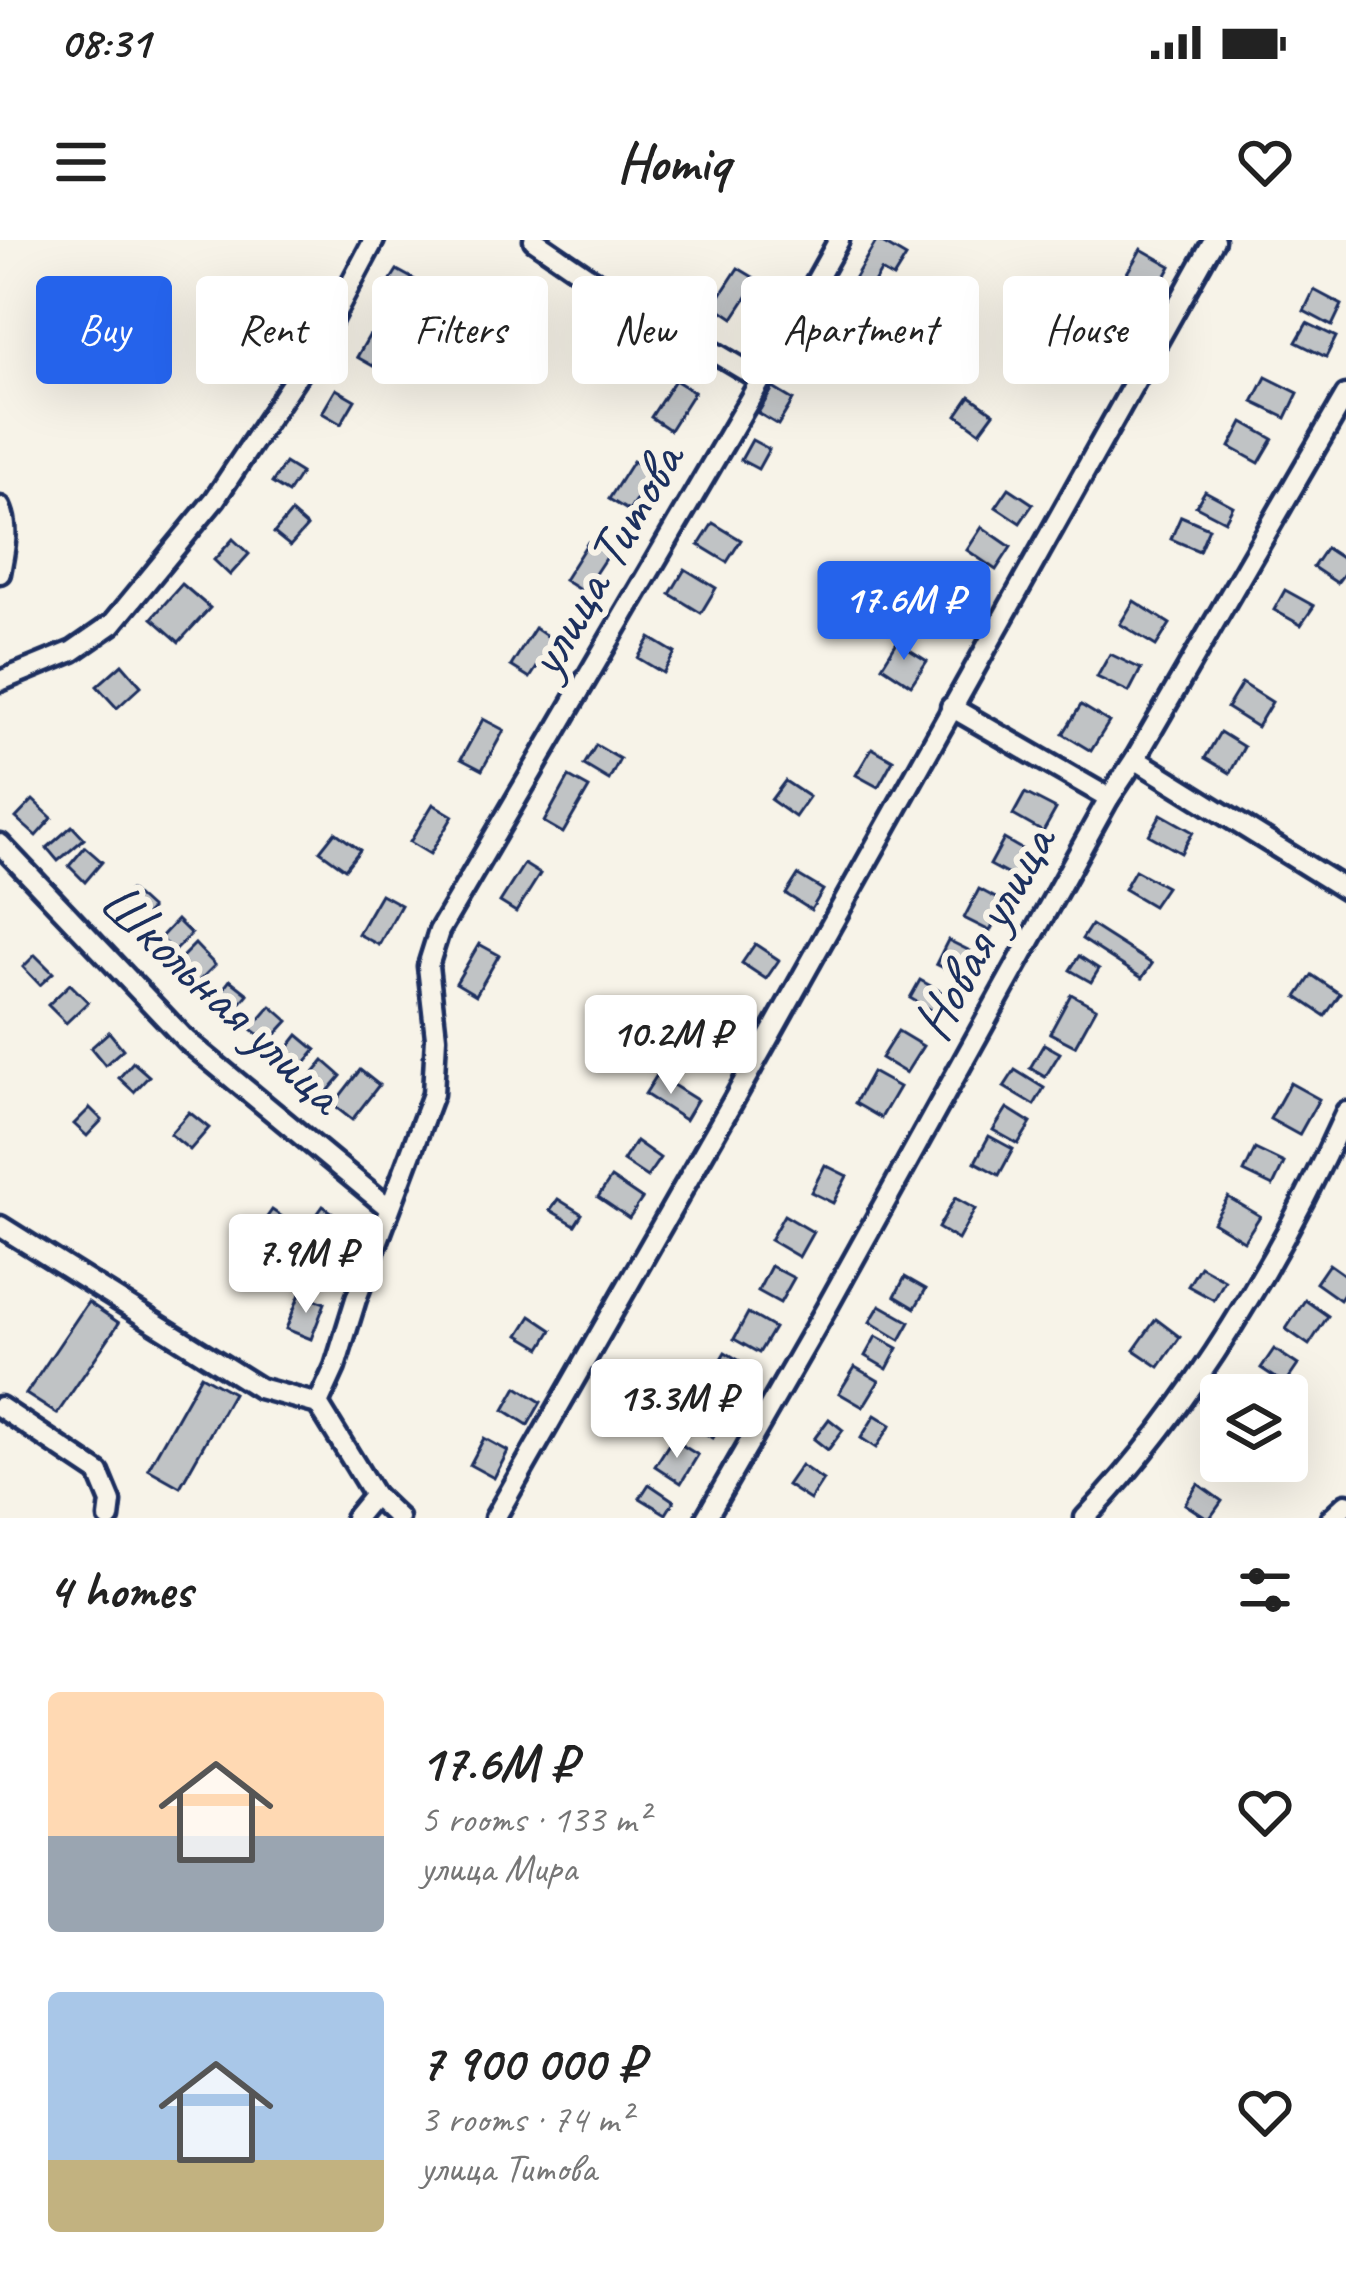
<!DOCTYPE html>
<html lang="en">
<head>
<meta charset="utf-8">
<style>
	:root { --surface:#fff; --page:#f6f6f6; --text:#222; --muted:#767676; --accent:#2563eb }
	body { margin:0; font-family:Caveat,sans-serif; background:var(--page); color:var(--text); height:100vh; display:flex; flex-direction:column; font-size:45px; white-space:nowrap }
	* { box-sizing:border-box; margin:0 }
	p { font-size:39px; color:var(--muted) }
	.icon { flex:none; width:66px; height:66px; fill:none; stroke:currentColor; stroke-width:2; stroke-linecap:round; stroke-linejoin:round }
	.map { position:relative; height:1278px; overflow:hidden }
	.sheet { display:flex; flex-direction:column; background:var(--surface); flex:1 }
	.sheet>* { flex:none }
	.guide { position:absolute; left:36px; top:36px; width:1275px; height:108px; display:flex; gap:24px }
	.controls { position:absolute; left:1200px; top:1134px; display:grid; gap:24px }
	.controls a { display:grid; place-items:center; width:108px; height:108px; border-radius:12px; background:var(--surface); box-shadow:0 12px 48px #0002; font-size:60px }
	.price { position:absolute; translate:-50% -102px; padding:0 27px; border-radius:12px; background:#fff; color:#222; font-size:39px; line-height:78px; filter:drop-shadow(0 3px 6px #0008) }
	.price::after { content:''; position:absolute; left:50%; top:72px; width:36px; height:27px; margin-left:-18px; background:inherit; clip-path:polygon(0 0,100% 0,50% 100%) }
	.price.current { background:var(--accent); color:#fff }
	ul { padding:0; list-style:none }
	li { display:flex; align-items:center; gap:36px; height:300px; padding:0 48px }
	li span { display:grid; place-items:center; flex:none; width:336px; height:240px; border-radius:12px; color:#555 }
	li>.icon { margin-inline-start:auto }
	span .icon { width:144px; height:144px; fill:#fffc; stroke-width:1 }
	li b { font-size:51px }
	h2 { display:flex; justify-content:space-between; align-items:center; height:144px; padding:0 48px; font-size:51px }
	.chip { padding:0 42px; border-radius:12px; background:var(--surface); box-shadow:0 12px 48px #0002; font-size:42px; line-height:108px }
	.chip.current { background:var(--accent); color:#fff }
	.status { display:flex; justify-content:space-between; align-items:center; height:84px; padding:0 60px; background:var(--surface); direction:ltr }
	.status svg { height:33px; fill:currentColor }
	header { display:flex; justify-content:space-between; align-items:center; height:156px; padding:0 48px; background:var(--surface); font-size:54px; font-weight:700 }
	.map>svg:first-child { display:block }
</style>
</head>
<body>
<div class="status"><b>08:31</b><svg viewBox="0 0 49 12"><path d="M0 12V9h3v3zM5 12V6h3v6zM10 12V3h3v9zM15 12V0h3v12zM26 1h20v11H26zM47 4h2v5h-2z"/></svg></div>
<header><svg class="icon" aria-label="menu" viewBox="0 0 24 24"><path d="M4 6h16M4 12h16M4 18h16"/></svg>Homiq<svg class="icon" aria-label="heart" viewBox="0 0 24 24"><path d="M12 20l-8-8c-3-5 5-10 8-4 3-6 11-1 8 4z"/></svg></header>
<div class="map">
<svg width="1346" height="1278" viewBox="0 0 1346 1278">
	<rect width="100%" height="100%" fill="#f7f3e8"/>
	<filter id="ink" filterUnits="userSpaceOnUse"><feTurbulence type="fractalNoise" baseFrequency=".00833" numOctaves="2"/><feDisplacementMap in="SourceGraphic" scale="24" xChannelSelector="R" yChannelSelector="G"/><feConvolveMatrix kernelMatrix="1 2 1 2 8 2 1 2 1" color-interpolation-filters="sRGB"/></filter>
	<g filter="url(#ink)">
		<g fill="#c0c3c5" stroke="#1b2f5e" stroke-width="3">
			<polygon points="877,0 906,17 893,38 881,31 868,53 851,44"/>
			<polygon points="1141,9 1171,26 1158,50 1127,33"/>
			<polygon points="738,28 758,40 733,78 714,65"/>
			<polygon points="397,30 419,42 403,70 380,57"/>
			<polygon points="1111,50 1147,68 1132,96 1097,78"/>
			<polygon points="1314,50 1342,65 1332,86 1304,71"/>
			<polygon points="827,81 859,97 839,137 807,121"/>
			<polygon points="1307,83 1336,97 1326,117 1296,102"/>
			<polygon points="369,96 386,106 373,126 357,117"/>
			<polygon points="1098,104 1118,115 1104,141 1084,129"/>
			<polygon points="1266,137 1298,153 1286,178 1253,162"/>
			<polygon points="675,140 694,152 670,190 651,177"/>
			<polygon points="773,148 793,160 778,185 758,173"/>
			<polygon points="336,149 355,160 341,184 322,173"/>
			<polygon points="970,156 994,173 980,192 957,175"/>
			<polygon points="1243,182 1273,199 1259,223 1230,207"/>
			<polygon points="752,200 769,209 758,229 741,220"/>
			<polygon points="633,221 653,234 629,271 609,259"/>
			<polygon points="285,223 301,233 288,253 272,243"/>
			<polygon points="1009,248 1033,264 1020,283 996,267"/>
			<polygon points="1205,251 1233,266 1225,281 1196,266"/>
			<polygon points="291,273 307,287 290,306 274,293"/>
			<polygon points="1181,276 1209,288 1199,311 1171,299"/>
			<polygon points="713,283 741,300 727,322 699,305"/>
			<polygon points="982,287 1011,307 996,330 967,310"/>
			<polygon points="233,299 249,314 230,335 214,320"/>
			<polygon points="588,302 608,314 583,352 564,340"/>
			<polygon points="1326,308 1346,321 1346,331 1337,343 1313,327"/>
			<polygon points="685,329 716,348 701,373 670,354"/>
			<polygon points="182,344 210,368 179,402 152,378"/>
			<polygon points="943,347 967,363 954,382 929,366"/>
			<polygon points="1285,350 1314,366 1301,385 1274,370"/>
			<polygon points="1134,361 1170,384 1156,406 1120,384"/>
			<polygon points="535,388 554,401 530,438 511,426"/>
			<polygon points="650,398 675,413 663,433 638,418"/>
			<polygon points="897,402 927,421 911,445 882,426"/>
			<polygon points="1110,414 1141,429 1129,452 1097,437"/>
			<polygon points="122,424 141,446 117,468 97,446"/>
			<polygon points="1242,443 1272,462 1257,487 1227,468"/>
			<polygon points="1081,465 1109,482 1091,511 1063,494"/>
			<polygon points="483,479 504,490 482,530 461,519"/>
			<polygon points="1220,492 1244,507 1230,533 1205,518"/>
			<polygon points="596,505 620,519 609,540 584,525"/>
			<polygon points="872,508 893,520 878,547 856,535"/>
			<polygon points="569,537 589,548 563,593 544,582"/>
			<polygon points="785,541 809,557 795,577 771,560"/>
			<polygon points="1025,553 1056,569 1043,592 1013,575"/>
			<polygon points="33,560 52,578 36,596 16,578"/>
			<polygon points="433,564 453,576 430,614 410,602"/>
			<polygon points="1161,574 1193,592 1181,613 1149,595"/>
			<polygon points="72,586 84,599 58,621 47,608"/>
			<polygon points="335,592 360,610 345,629 320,611"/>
			<polygon points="1004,599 1030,614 1016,639 990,625"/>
			<polygon points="85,607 102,622 85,642 69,626"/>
			<polygon points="524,624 540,634 516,672 500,662"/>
			<polygon points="1135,630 1166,647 1153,666 1124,649"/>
			<polygon points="798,635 823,650 811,670 786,654"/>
			<polygon points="979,649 1005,663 990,691 964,678"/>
			<polygon points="130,650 151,669 134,686 114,666"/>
			<polygon points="381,654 401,665 379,705 358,694"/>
			<polygon points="177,680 191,694 174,711 160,698"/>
			<polygon points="1091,685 1152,724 1142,738 1082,699"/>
			<polygon points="948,700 974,713 962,737 936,724"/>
			<polygon points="195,704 215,725 197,743 177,722"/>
			<polygon points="479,704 499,715 476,755 456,743"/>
			<polygon points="755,704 779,720 766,739 742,723"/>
			<polygon points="35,715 53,733 40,745 23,727"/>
			<polygon points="1079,716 1099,729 1091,742 1070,730"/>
			<polygon points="1312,735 1340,754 1325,776 1297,757"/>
			<polygon points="230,740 248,754 234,771 217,757"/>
			<polygon points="920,740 947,755 937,774 910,758"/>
			<polygon points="70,744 88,762 66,783 48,765"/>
			<polygon points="1071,754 1096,768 1075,806 1050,793"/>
			<polygon points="720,765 744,781 731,801 707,784"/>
			<polygon points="271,766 288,781 268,803 251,789"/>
			<polygon points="898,791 923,806 906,833 881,818"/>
			<polygon points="109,792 123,809 105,825 91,808"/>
			<polygon points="298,795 316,810 298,832 280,818"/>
			<polygon points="1044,804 1060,813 1045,837 1030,828"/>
			<polygon points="324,821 341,836 324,856 307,841"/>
			<polygon points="133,822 149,836 134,852 119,838"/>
			<polygon points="360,830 379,845 352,880 333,865"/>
			<polygon points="1015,830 1044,848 1034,865 1004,847"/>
			<polygon points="872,832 899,847 881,878 855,863"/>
			<polygon points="657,835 697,860 685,880 645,854"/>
			<polygon points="1290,843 1319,859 1299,895 1270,879"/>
			<polygon points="90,868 102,880 87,896 74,884"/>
			<polygon points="1007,868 1031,883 1018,904 993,890"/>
			<polygon points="189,872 209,888 190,910 170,894"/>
			<polygon points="989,896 1013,909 999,935 975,922"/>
			<polygon points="636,901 660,918 647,937 623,921"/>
			<polygon points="1255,909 1284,923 1273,946 1244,932"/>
			<polygon points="825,925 847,936 833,963 811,952"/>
			<polygon points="611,938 642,959 629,978 598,957"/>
			<polygon points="1228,957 1260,976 1244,1001 1213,982"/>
			<polygon points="955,958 975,969 958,1000 938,988"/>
			<polygon points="558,959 582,974 575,985 550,970"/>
			<polygon points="323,966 350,985 336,1006 308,987"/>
			<polygon points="272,970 297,987 275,1018 250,1001"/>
			<polygon points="784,975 813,992 799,1017 770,1000"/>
			<polygon points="1329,1024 1346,1036 1346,1051 1340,1060 1316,1043"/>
			<polygon points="771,1026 794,1038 780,1063 758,1051"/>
			<polygon points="1200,1026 1225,1040 1214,1060 1188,1046"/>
			<polygon points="905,1037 926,1049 915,1068 895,1056"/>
			<polygon points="300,1054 325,1063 311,1099 286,1089"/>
			<polygon points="1305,1060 1328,1076 1309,1105 1286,1089"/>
			<polygon points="88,1062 119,1083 57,1174 26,1154"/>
			<polygon points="880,1065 910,1082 900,1100 870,1082"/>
			<polygon points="748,1073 774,1088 759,1113 734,1099"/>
			<polygon points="531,1076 552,1090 541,1108 519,1095"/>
			<polygon points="1156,1079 1180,1097 1159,1127 1134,1110"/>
			<polygon points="876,1096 898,1108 887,1129 865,1116"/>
			<polygon points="1274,1109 1298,1125 1285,1144 1261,1128"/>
			<polygon points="725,1112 745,1124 735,1141 715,1129"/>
			<polygon points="855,1127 879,1141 863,1167 839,1153"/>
			<polygon points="201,1135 233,1153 180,1247 148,1229"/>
			<polygon points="517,1147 541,1162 528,1185 504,1170"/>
			<polygon points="701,1160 726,1175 713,1198 687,1183"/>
			<polygon points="875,1175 891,1185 876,1208 861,1198"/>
			<polygon points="829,1179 843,1190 828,1210 814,1199"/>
			<polygon points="484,1198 508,1211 494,1238 470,1225"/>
			<polygon points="672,1199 698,1215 681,1243 655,1226"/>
			<polygon points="801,1225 823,1240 810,1260 787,1245"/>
			<polygon points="649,1244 674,1261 666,1274 640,1258"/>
			<polygon points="1198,1244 1222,1261 1210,1278 1206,1278 1185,1264"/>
		</g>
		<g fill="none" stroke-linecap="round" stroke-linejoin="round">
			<g stroke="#1b2f5e" stroke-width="27">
				<g id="street">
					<polyline points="534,0 585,35 761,140"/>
					<path d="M0,267c10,21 4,44 0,66"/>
					<polyline points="0,441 73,411 112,384 215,259 322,98 374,0"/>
					<polyline points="951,467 1109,558"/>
					<polyline points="1135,519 1346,650"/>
					<polyline points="0,604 186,800 389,968"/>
					<polyline points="0,986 259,1148 318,1164 374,1255 398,1278"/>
					<polyline points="318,1164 335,1127 356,1059 433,854 436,797 428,726 439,691 761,140 839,0"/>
					<polyline points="0,1167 99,1233 111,1262 109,1278"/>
					<polyline points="355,1278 374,1255"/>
					<polyline points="495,1278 733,861 1214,0"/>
					<polyline points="706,1278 826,1069 1109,558 1135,519 1346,155"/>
					<path d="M1085,1278c108,-113 197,-264 261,-406"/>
					<polyline points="1331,1278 1346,1264"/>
				</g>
			</g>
			<use href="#street" stroke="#f7f3e8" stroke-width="18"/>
		</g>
	</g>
	<g text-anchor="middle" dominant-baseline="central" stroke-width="12" stroke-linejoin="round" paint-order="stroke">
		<g font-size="57" fill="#1b2f5e" stroke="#f7f3e8">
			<text transform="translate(604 320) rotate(-60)">улица Титова</text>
			<text transform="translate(983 693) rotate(-61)">Новая улица</text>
			<text transform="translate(222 757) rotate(43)">Школьная улица</text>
		</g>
	</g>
</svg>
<div class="controls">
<a><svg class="icon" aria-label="layers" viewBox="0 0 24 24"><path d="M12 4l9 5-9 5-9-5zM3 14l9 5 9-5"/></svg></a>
</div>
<b class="price current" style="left:904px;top:423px">17.6M ₽</b>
<b class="price" style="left:671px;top:857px">10.2M ₽</b>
<b class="price" style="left:306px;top:1076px">7.9M ₽</b>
<b class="price" style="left:677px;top:1221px">13.3M ₽</b>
<div class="guide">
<a class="chip current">Buy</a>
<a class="chip">Rent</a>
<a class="chip">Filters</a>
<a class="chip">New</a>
<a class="chip">Apartment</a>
<a class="chip">House</a>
</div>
</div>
<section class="sheet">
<h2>4 homes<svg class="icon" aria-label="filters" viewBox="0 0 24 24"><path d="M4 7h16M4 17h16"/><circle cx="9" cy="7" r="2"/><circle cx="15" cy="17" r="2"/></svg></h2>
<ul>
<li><span style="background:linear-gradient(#ffd9b3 60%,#9aa5b1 0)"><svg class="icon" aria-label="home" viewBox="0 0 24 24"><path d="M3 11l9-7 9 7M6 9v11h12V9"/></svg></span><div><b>17.6M ₽</b><p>5 rooms · 133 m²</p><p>улица Мира</p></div><svg class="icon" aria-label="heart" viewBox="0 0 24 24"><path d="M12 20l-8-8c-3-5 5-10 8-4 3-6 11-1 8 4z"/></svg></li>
<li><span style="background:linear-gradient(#a9c7e8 70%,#c2b280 0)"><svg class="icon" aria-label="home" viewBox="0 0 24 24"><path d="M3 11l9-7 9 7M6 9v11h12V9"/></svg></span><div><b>7 900 000 ₽</b><p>3 rooms · 74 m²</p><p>улица Титова</p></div><svg class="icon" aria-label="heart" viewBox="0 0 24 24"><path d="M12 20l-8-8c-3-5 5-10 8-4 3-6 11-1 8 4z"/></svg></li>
</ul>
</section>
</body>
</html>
